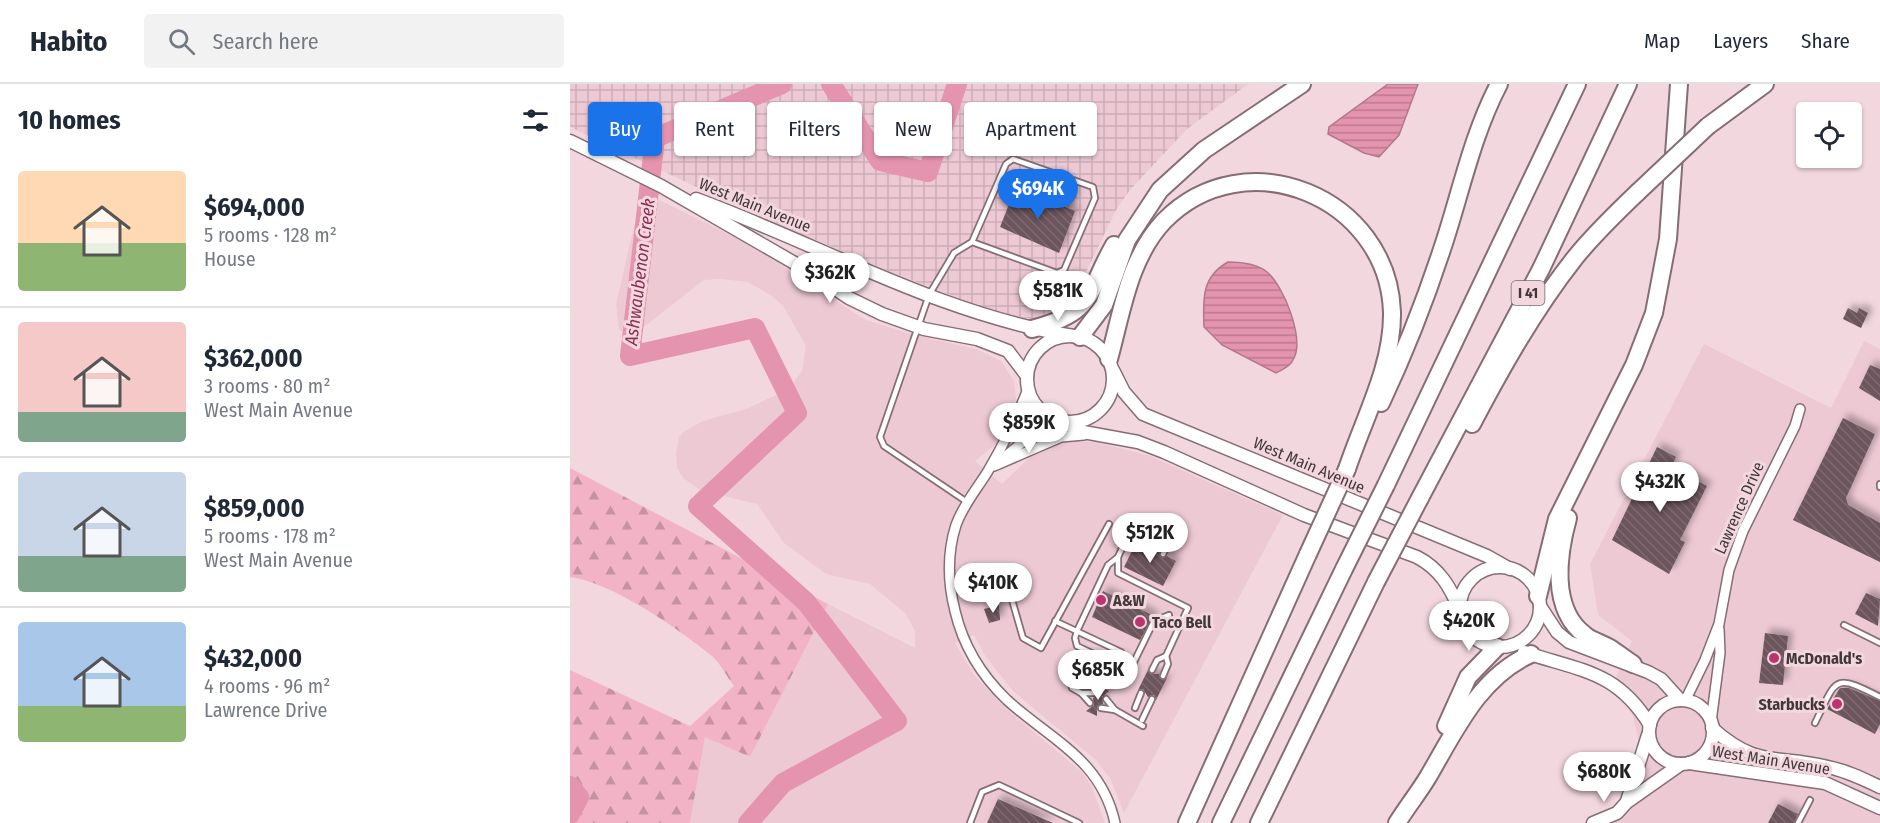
<!DOCTYPE html>
<html lang="en">
<head>
<meta charset="utf-8">
<style>
	:root { --surface:#fff; --page:#f2f2f3; --text:#1f2937; --muted:#747a83; --line:#e0e1e3; --accent:#1a73e8 }
	body { margin:0; font-family:"Fira Sans Condensed",sans-serif; background:var(--page); color:var(--text); height:100vh; display:flex; flex-direction:column; font-size:22px; white-space:nowrap }
	* { box-sizing:border-box; margin:0 }
	p { font-size:20px; color:var(--muted) }
	.icon { flex:none; width:33px; height:33px; fill:none; stroke:currentColor; stroke-width:2; stroke-linecap:round; stroke-linejoin:round }
	.map { position:relative; flex:1; overflow:hidden }
	.side { display:flex; flex-direction:column; background:var(--surface); width:570px }
	.side>* { flex:none }
	.hud { position:absolute; left:18px; top:18px; width:570px; height:54px; display:flex; gap:12px }
	.controls { position:absolute; left:1226px; top:18px; display:grid; gap:12px }
	.controls a { display:grid; place-items:center; width:66px; height:66px; border-radius:6px; background:var(--surface); box-shadow:0 2px 4px #0004; font-size:30px }
	.price { position:absolute; translate:-50% -51px; padding:0 14px; border-radius:21px; background:#fff; color:#222; font-size:20px; line-height:39px; filter:drop-shadow(0 2px 3px #0008) }
	.price::after { content:''; position:absolute; left:50%; top:36px; width:18px; height:14px; margin-left:-9px; background:inherit; clip-path:polygon(0 0,100% 0,50% 100%) }
	.price.current { background:var(--accent); color:#fff }
	ul { padding:0; list-style:none }
	li { display:flex; align-items:center; gap:18px; height:150px; padding:0 18px }
	li+li { border-top:2px solid var(--line) }
	li span { display:grid; place-items:center; flex:none; width:168px; height:120px; border-radius:6px; color:#555 }
	li>.icon { margin-inline-start:auto }
	span .icon { width:72px; height:72px; fill:#fffc; stroke-width:1 }
	li b { font-size:26px }
	h2 { display:flex; justify-content:space-between; align-items:center; height:72px; padding:0 18px; font-size:26px }
	.chip { padding:0 21px; border-radius:6px; background:var(--surface); box-shadow:0 2px 4px #0004; font-size:21px; line-height:54px }
	.chip.current { background:var(--accent); color:#fff }
	header { display:flex; align-items:center; gap:36px; box-sizing:border-box; height:84px; padding:0 30px; background:var(--surface); border-bottom:2px solid var(--line) }
	header strong { font-size:28px }
	nav { display:flex; gap:33px; margin-inline-start:auto; font-size:21px }
	.search { width:420px; height:54px; background:var(--page); display:flex; align-items:center; gap:15px; box-sizing:border-box; padding:0 21px; border-radius:6px; color:var(--muted); font-size:22px }
	main { display:flex; flex:1; min-height:0 }
	.map>svg:first-child { display:block }
</style>
</head>
<body>
<header>
<strong>Habito</strong>
<div class="search"><svg class="icon" aria-label="search" viewBox="0 0 24 24"><circle cx="10" cy="10" r="6"/><path d="M15 15l6 6"/></svg>Search here</div>
<nav><a>Map</a><a>Layers</a><a>Share</a></nav>
</header>
<main>
<section class="side">
<h2>10 homes<svg class="icon" aria-label="filters" viewBox="0 0 24 24"><path d="M4 7h16M4 17h16"/><circle cx="9" cy="7" r="2"/><circle cx="15" cy="17" r="2"/></svg></h2>
<ul>
<li><span style="background:linear-gradient(#ffd9b3 60%,#8fb573 0)"><svg class="icon" aria-label="home" viewBox="0 0 24 24"><path d="M3 11l9-7 9 7M6 9v11h12V9"/></svg></span><div><b>$694,000</b><p>5 rooms · 128 m²</p><p>House</p></div></li>
<li><span style="background:linear-gradient(#f6c9c9 75%,#7fa58c 0)"><svg class="icon" aria-label="home" viewBox="0 0 24 24"><path d="M3 11l9-7 9 7M6 9v11h12V9"/></svg></span><div><b>$362,000</b><p>3 rooms · 80 m²</p><p>West Main Avenue</p></div></li>
<li><span style="background:linear-gradient(#c9d6e8 70%,#7fa58c 0)"><svg class="icon" aria-label="home" viewBox="0 0 24 24"><path d="M3 11l9-7 9 7M6 9v11h12V9"/></svg></span><div><b>$859,000</b><p>5 rooms · 178 m²</p><p>West Main Avenue</p></div></li>
<li><span style="background:linear-gradient(#a9c7e8 70%,#8fb573 0)"><svg class="icon" aria-label="home" viewBox="0 0 24 24"><path d="M3 11l9-7 9 7M6 9v11h12V9"/></svg></span><div><b>$432,000</b><p>4 rooms · 96 m²</p><p>Lawrence Drive</p></div></li>
</ul>
</section>
<div class="map">
<svg width="1310" height="739" viewBox="0 0 1310 739">
	<defs>
		<pattern id="industrial-grid" width="8" height="8" patternUnits="userSpaceOnUse" patternTransform="scale(1.5)"><rect width="8" height="8" fill="#edc9d4"/><path d="M0 4h8M4 0v8" fill="none" stroke="#ccadb7"/></pattern>
		<pattern id="forest-firs" width="22" height="20" patternUnits="userSpaceOnUse" patternTransform="scale(1.5)"><rect width="22" height="20" fill="#f3b3c7"/><path d="M5 1l3.5 6h-7zM16 11l3.5 6h-7z" fill="#c692a3"/></pattern>
		<pattern id="water-rules" width="6" height="5" patternUnits="userSpaceOnUse" patternTransform="scale(1.5)"><rect width="6" height="5" fill="#e494ae"/><path d="M0 2.5h6" fill="none" stroke="#ba7a8f"/></pattern>
		<pattern id="building-back-hatch" width="6" height="6" patternUnits="userSpaceOnUse" patternTransform="scale(1.5)"><rect width="6" height="6" fill="#6c555c"/><path d="M-1 5l2 2M0 0l6 6M5-1l2 2" fill="none" stroke="#7e6b71"/></pattern>
		<filter id="shadow"><feDropShadow dx="5" dy="-5" stdDeviation="3" flood-color="#0004"/></filter>
	</defs>
	<rect width="100%" height="100%" fill="#f3d7df"/>
	<g fill="#edc9d4">
		<polygon points="77,110 177,159 294,235 340,250 406,265 431,277 444,297 446,315 439,338 426,360 405,377 432,400 458,375 480,362 498,357 525,358 578,371 713,431 554,729 541,696 526,676 443,607 416,573 404,551 385,559 404,591 441,629 512,688 521,701 535,739 120,739 135,652 180,673 258,520 345,564 345,547 335,529 300,500 256,490 214,459 187,420 130,406 113,394 107,384 106,369 109,353 113,348 133,337 176,325 219,305 232,287 236,262 213,222 202,212 178,198 151,195 134,196 70,246 57,250 49,246 46,220 64,143"/>
		<polygon points="1294,257 1310,265 1310,739 1020,739 1057,718 1069,658 1062,629 1043,600 1062,557 1028,531 1020,480 1134,260 1261,324"/>
	</g>
	<polygon fill="url(#industrial-grid)" points="0,0 678,0 617,45 560,106 546,126 507,207 472,237 439,231 395,217 321,188 173,125 4,45 0,42"/>
	<path fill="url(#forest-firs)" d="M0,384l258,136 -78,153 -45,-20 -15,86h-120v-153l120,56 44,-40c-7,-9 -13,-22 -22,-30 -33,-27 -101,-74 -142,-79z"/>
	<g fill="url(#water-rules)" stroke="#b3788b" stroke-width="1.5">
		<polygon points="818,0 848,0 829,51 809,73 794,69 758,50 759,43"/>
		<path d="M658,178c13,0 28,1 39,10 17,14 37,66 27,86 -3,8 -11,11 -18,15l-54,-28 -18,-18c-1,-27 -3,-50 24,-65z"/>
	</g>
	<g fill="none" stroke-linecap="round" stroke-linejoin="round">
		<g stroke="#e494ae" stroke-width="20">
			<polyline points="261,0 310,77 358,88 387,0"/>
			<polyline points="0,702 9,713 0,730"/>
			<polyline points="178,739 213,699 327,637 236,518 128,422 227,329 185,244 60,272 85,54 212,0"/>
		</g>
	</g>
	<g fill="url(#building-back-hatch)" filter="url(#shadow)">
		<polygon points="429,30 441,37 432,51 421,44"/>
		<polygon points="446,103 505,127 489,169 430,143"/>
		<polygon points="1278,224 1287,229 1289,224 1298,229 1291,244 1273,235"/>
		<polygon points="1300,281 1310,285 1310,317 1289,304"/>
		<polygon points="1273,334 1305,350 1276,414 1278,421 1310,439 1310,478 1223,436"/>
		<polygon points="1087,363 1106,373 1101,384 1137,402 1110,456 1115,458 1099,490 1042,456"/>
		<polygon points="567,457 575,462 576,468 583,466 589,468 592,474 597,472 606,477 593,502 554,483"/>
		<polygon points="533,507 584,532 570,556 522,533"/>
		<polygon points="1296,509 1310,515 1308,542 1285,530"/>
		<polygon points="429,521 430,536 419,539 414,525"/>
		<polygon points="1195,549 1218,552 1213,601 1189,599"/>
		<polygon points="578,586 581,590 589,590 592,596 597,594 586,616 584,611 578,613 573,605 568,606"/>
		<polygon points="528,602 539,607 532,613 533,620 527,622 527,632 516,627 524,621 523,614 529,611"/>
		<polygon points="1270,604 1279,604 1310,617 1310,640 1305,650 1257,625"/>
		<polygon points="428,715 483,739 417,739"/>
		<polygon points="1208,720 1228,730 1224,739 1198,739"/>
	</g>
	<g fill="none" stroke-linecap="round" stroke-linejoin="round">
		<g stroke="#866d75" stroke-width="8">
			<g id="lane">
				<polyline points="1310,400 1310,403"/>
				<polyline points="397,418 314,362 310,353 359,211 384,169 402,158 487,189 494,186 525,114 523,103 443,75 436,80 402,158"/>
				<polyline points="559,449 548,473 548,489 618,524 596,572 587,576 582,586"/>
				<polyline points="579,464 581,460"/>
				<polyline points="593,470 595,466"/>
				<polyline points="548,473 538,481 507,547 505,554 507,562 551,583 563,580 584,537 599,531"/>
				<polyline points="443,485 440,509 453,554 471,564 539,440"/>
				<polyline points="485,537 551,568"/>
				<polyline points="1274,541 1310,559"/>
				<polyline points="496,578 502,604 511,609 525,609"/>
				<polyline points="593,592 598,580 596,572"/>
				<polyline points="511,609 520,619"/>
				<polyline points="536,615 545,626 573,642"/>
				<polyline points="531,624 545,626"/>
				<polyline points="565,624 571,609"/>
				<polyline points="572,636 582,615"/>
				<path d="M1245,639c22,-45 18,-50 65,-26"/>
				<polyline points="400,739 412,708 429,701 509,739"/>
				<polyline points="1228,739 1240,716"/>
			</g>
		</g>
		<g stroke="#866d75" stroke-width="12">
			<g id="street">
				<path d="M458,305c-11,28 -24,55 -40,82 -11,18 -25,34 -32,54 -9,28 -8,58 -1,86 8,34 27,65 52,89 44,40 94,59 108,123"/>
				<polyline points="431,376 454,357 490,337"/>
				<polyline points="424,382 491,353 514,351"/>
				<polyline points="1115,617 1135,576 1149,540 1159,486 1173,447 1225,342 1230,325"/>
				<polyline points="1141,638 1150,569 1149,545"/>
			</g>
		</g>
		<g stroke="#866d75" stroke-width="15">
			<g id="secondary">
				<polyline points="0,57 91,102 240,188 279,214 312,230 354,245 407,255 438,267 457,292"/>
				<path d="M126,115c125,46 245,116 378,137"/>
				<circle cx="500" cy="295" r="43"/>
				<polyline points="543,286 554,308 573,330 917,472 940,485"/>
				<path d="M493,338l15,9 60,11 26,10 140,63 113,42c23,12 33,30 43,53"/>
				<circle cx="930" cy="523" r="40"/>
				<polyline points="970,522 987,548 999,558 1078,588 1091,595 1110,616"/>
				<path d="M954,568c56,19 92,18 126,73"/>
				<circle cx="1111" cy="648" r="32"/>
				<path d="M1142,644c46,41 63,26 116,39 19,4 35,12 52,20"/>
				<polyline points="1119,679 1255,699 1310,724"/>
				<polyline points="1057,717 1078,651"/>
				<polyline points="1023,739 1047,729 1057,718 1111,680"/>
			</g>
		</g>
		<g stroke="#866d75" stroke-width="20">
			<g id="highway">
				<polyline points="1138,42 1195,0"/>
				<path d="M462,245c64,-17 54,-35 82,-84"/>
				<polyline points="510,253 534,221 557,156 590,106 634,66 732,0"/>
				<path d="M539,275c13,-47 20,-101 55,-138 81,-83 224,-24 228,91 1,54 -28,106 -45,157"/>
				<path d="M811,319c25,-53 46,-107 64,-163 17,-53 28,-106 54,-156"/>
				<path d="M902,340c30,-57 62,-114 102,-165 19,-24 42,-46 64,-67"/>
				<polyline points="816,401 1007,0"/>
				<polyline points="850,414 971,185 1058,0"/>
				<path d="M998,434c-10,36 -18,91 17,117 7,6 17,8 25,13 8,5 15,11 23,16"/>
				<polyline points="968,512 987,435 1064,281 1084,229 1098,155 1109,0"/>
				<polyline points="876,642 898,593 927,563"/>
				<polyline points="617,739 738,470"/>
				<polyline points="651,739 774,485"/>
				<polyline points="689,739 806,498"/>
				<path d="M827,739c10,-16 22,-31 31,-46 27,-46 51,-100 103,-123"/>
			</g>
		</g>
		<use href="#lane" stroke="#fff" stroke-width="4.5"/>
		<use href="#street" stroke="#fff" stroke-width="9"/>
		<use href="#secondary" stroke="#fff" stroke-width="12"/>
		<use href="#highway" stroke="#fff" stroke-width="16"/>
		<g stroke="#866d75" stroke-width="20" stroke-linecap="butt">
			<g id="highway-bridge">
				<polyline points="1068,108 1138,42"/>
				<polyline points="738,470 777,385"/>
				<polyline points="774,485 816,401"/>
				<polyline points="806,498 850,414"/>
			</g>
		</g>
		<use href="#highway-bridge" stroke="#fff" stroke-width="16"/>
	</g>
	<g fill="#bd336f" stroke="#f3d7df" stroke-width="2">
		<circle cx="531" cy="516" r="6"/>
		<circle cx="570" cy="538" r="6"/>
		<circle cx="1204" cy="574" r="6"/>
		<circle cx="1267" cy="620" r="6"/>
	</g>
	<g text-anchor="middle" dominant-baseline="central" stroke-width="6" stroke-linejoin="round" paint-order="stroke">
		<rect fill="#f3d7df" stroke="#77676c" stroke-width="1.5" x="941.5" y="197" width="33" height="24" rx="4.5"/>
		<g font-size="15" font-weight="bold" fill="#42373a">
			<text x="958" y="209">I 41</text>
		</g>
		<g font-size="16" fill="#42373a" stroke="#f3d7df">
			<text transform="translate(185 121) rotate(22)">West Main Avenue</text>
			<text transform="translate(739 381) rotate(23)">West Main Avenue</text>
			<text transform="translate(1169 424) rotate(-66)">Lawrence Drive</text>
			<text transform="translate(1201 676) rotate(9)">West Main Avenue</text>
		</g>
		<g font-size="16" font-weight="bold" fill="#42373a" stroke="#f3d7df" text-anchor="start">
			<text x="543" y="516">A&amp;W</text>
			<text x="582" y="538">Taco Bell</text>
			<text x="1216" y="574">McDonald's</text>
			<text x="1255" y="620" text-anchor="end">Starbucks</text>
		</g>
		<g font-size="18" font-style="italic" fill="#8a2e54" stroke="#f3d7df">
			<text transform="translate(70 188) rotate(-83)">Ashwaubenon Creek</text>
		</g>
	</g>
</svg>
<div class="controls">
<a><svg class="icon" aria-label="locate" viewBox="0 0 24 24"><circle cx="12" cy="12" r="6"/><path d="M12 2v4M12 18v4M2 12h4M18 12h4"/></svg></a>
</div>
<b class="price current" style="left:468px;top:136px">$694K</b>
<b class="price" style="left:260px;top:220px">$362K</b>
<b class="price" style="left:488px;top:238px">$581K</b>
<b class="price" style="left:459px;top:370px">$859K</b>
<b class="price" style="left:1090px;top:429px">$432K</b>
<b class="price" style="left:580px;top:480px">$512K</b>
<b class="price" style="left:423px;top:530px">$410K</b>
<b class="price" style="left:899px;top:568px">$420K</b>
<b class="price" style="left:528px;top:617px">$685K</b>
<b class="price" style="left:1034px;top:719px">$680K</b>
<div class="hud">
<a class="chip current">Buy</a>
<a class="chip">Rent</a>
<a class="chip">Filters</a>
<a class="chip">New</a>
<a class="chip">Apartment</a>
</div>
</div>
</main>
</body>
</html>
